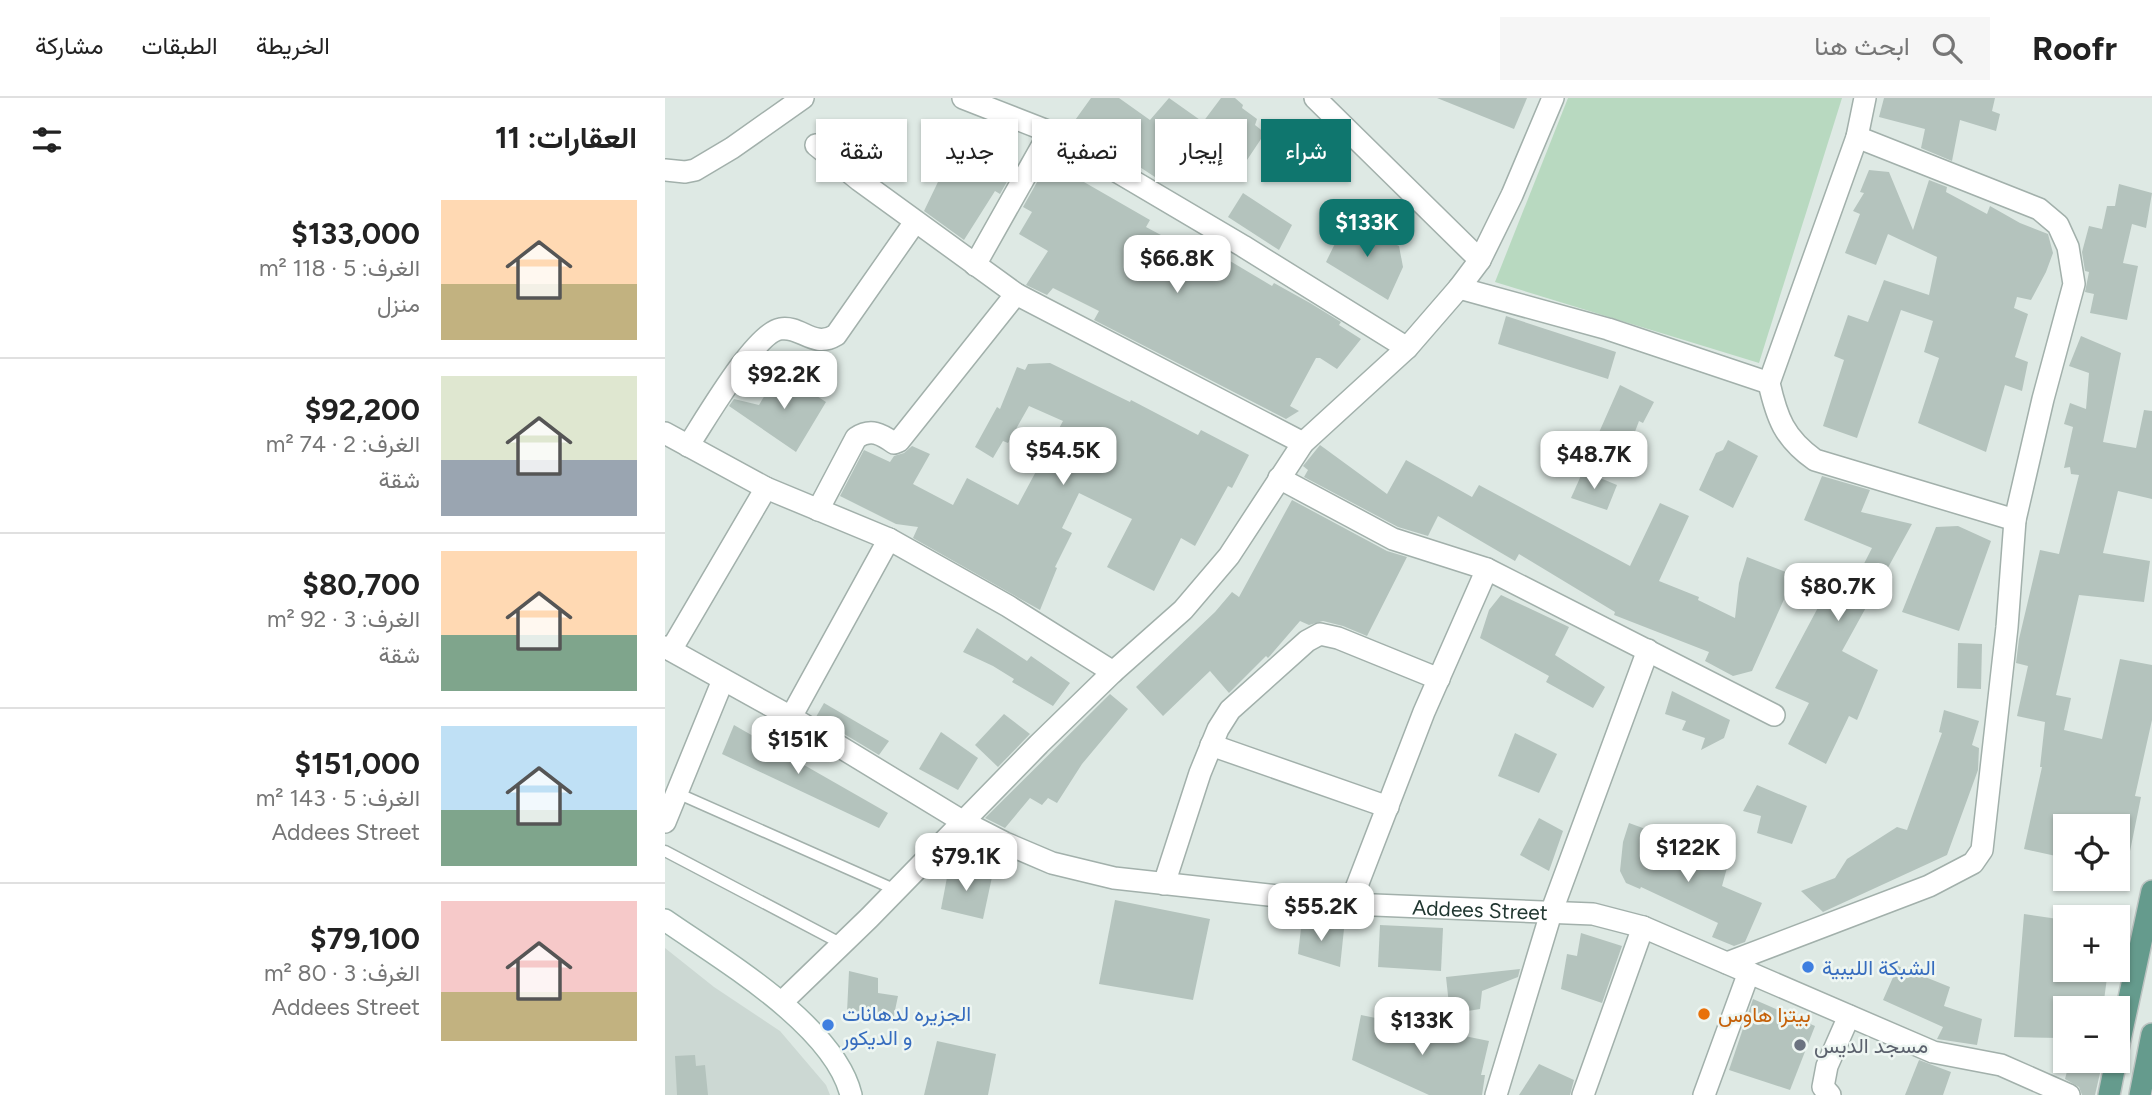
<!DOCTYPE html>
<html lang="ar">
<head>
<meta charset="utf-8">
<style>
	:root { --surface:#fff; --page:#f6f6f6; --text:#222; --muted:#767676; --line:#e0e0e0; --accent:#0f766e }
	body { margin:0; font-family:Figtree,Vazirmatn,sans-serif; background:var(--page); color:var(--text); direction:rtl; height:100vh; display:flex; flex-direction:column; font-size:26px; white-space:nowrap }
	* { box-sizing:border-box; margin:0 }
	p { font-size:23px; color:var(--muted) }
	.icon { flex:none; width:38px; height:38px; fill:none; stroke:currentColor; stroke-width:2; stroke-linecap:round; stroke-linejoin:round }
	.map { position:relative; flex:1; overflow:hidden; direction:ltr }
	.panel { display:flex; flex-direction:column; background:var(--surface); width:665px }
	.panel>* { flex:none }
	.guide { position:absolute; left:21px; top:21px; width:665px; height:63px; direction:rtl; display:flex; gap:14px }
	.fabs { position:absolute; left:1388px; top:716px; display:grid; gap:14px }
	.fabs a { display:grid; place-items:center; width:77px; height:77px; border-radius:0px; background:var(--surface); box-shadow:0 2px 5px #0004; font-size:35px }
	.price { position:absolute; translate:-50% -60px; padding:0 16px; border-radius:14px; background:#fff; color:#222; font-size:23px; line-height:46px; filter:drop-shadow(0 2px 4px #0008) }
	.price::after { content:''; position:absolute; left:50%; top:42px; width:21px; height:16px; margin-left:-10px; background:inherit; clip-path:polygon(0 0,100% 0,50% 100%) }
	.price.current { background:var(--accent); color:#fff }
	ul { padding:0; list-style:none }
	li { display:flex; align-items:center; gap:21px; height:175px; padding:0 28px }
	li+li { border-top:2px solid var(--line) }
	li span { display:grid; place-items:center; flex:none; width:196px; height:140px; border-radius:0px; color:#555 }
	li>.icon { margin-inline-start:auto }
	span .icon { width:84px; height:84px; fill:#fffc; stroke-width:1 }
	li b { font-size:30px }
	h2 { display:flex; justify-content:space-between; align-items:center; height:84px; padding:0 28px; font-size:30px }
	.tag { padding:0 24px; border-radius:0px; background:var(--surface); box-shadow:0 2px 5px #0004; font-size:24px; line-height:63px }
	.tag.current { background:var(--accent); color:#fff }
	header { display:flex; align-items:center; gap:42px; box-sizing:border-box; height:98px; padding:0 35px; background:var(--surface); border-bottom:2px solid var(--line) }
	header strong { font-size:33px }
	nav { display:flex; gap:38px; margin-inline-start:auto; font-size:24px }
	.search { width:490px; height:63px; background:var(--page); display:flex; align-items:center; gap:18px; box-sizing:border-box; padding:0 24px; border-radius:0px; color:var(--muted); font-size:26px }
	main { display:flex; flex:1; min-height:0 }
	.map>svg:first-child { display:block }
</style>
</head>
<body>
<header>
<strong>Roofr</strong>
<div class="search"><svg class="icon" aria-label="search" viewBox="0 0 24 24"><circle cx="10" cy="10" r="6"/><path d="M15 15l6 6"/></svg>ابحث هنا</div>
<nav><a>الخريطة</a><a>الطبقات</a><a>مشاركة</a></nav>
</header>
<main>
<div class="map">
<svg width="1487" height="997" viewBox="0 0 1487 997">
	<rect width="100%" height="100%" fill="#dee9e4"/>
	<polygon fill="#ccd8d3" points="0,850 49,889 115,933 161,987 165,997 0,997"/>
	<polygon fill="#b8d9c0" points="903,0 1177,0 1094,265 830,184"/>
	<g fill="#b4c3bd">
		<polygon points="426,0 454,0 485,22 504,0 538,24 556,0 570,0 578,7 577,10 592,21 590,27 600,35 582,62 562,50 556,58 549,53 536,69 525,69 514,57 496,83 408,25"/>
		<polygon points="772,0 862,0 849,31"/>
		<polygon points="1219,0 1330,0 1327,13 1335,16 1331,33 1295,22 1287,63 1256,50 1260,31 1214,19"/>
		<polygon points="297,25 333,33 353,64 335,96 330,93 299,142 259,113 284,61 278,57"/>
		<polygon points="385,61 414,76 412,80 485,122 481,129 561,172 565,163 607,188 609,185 645,205 676,224 674,227 696,241 672,271 655,260 651,260 625,308 634,313 621,321 429,222 434,213 388,190 382,197 361,187 383,153 354,136 367,114 358,109"/>
		<polygon points="1204,72 1224,74 1248,132 1264,82 1282,89 1281,94 1322,116 1325,108 1355,125 1383,136 1388,155 1381,174 1366,202 1352,199 1349,210 1363,216 1350,259 1363,264 1357,293 1340,287 1321,354 1253,325 1274,260 1259,254 1268,223 1236,212 1192,340 1158,328 1179,262 1169,258 1183,217 1203,224 1219,182 1264,197 1272,159 1223,136 1211,167 1180,155 1195,116 1188,113 1199,95 1195,94"/>
		<polygon points="1454,86 1487,95 1481,130 1467,126 1458,165 1473,168 1462,222 1425,215 1429,196 1420,194 1424,174 1420,173 1417,154 1424,128 1437,131 1442,108 1450,108"/>
		<polygon points="578,95 627,127 614,152 563,119"/>
		<polygon points="681,123 734,148 738,169 723,202 661,164"/>
		<polygon points="841,218 951,254 943,281 833,246"/>
		<polygon points="1416,238 1456,255 1438,344 1471,350 1479,312 1487,313 1487,401 1453,393 1438,455 1485,463 1479,504 1414,497 1391,597 1406,600 1399,632 1437,641 1455,561 1487,567 1487,622 1470,698 1476,699 1461,773 1452,772 1452,728 1400,728 1400,760 1359,751 1377,669 1375,669 1380,624 1352,618 1363,568 1351,565 1354,541 1375,452 1394,456 1414,377 1406,376 1405,369 1399,370 1408,329 1399,326 1405,305 1421,311 1424,275 1404,268"/>
		<polygon points="385,265 465,304 466,302 533,337 536,332 584,357 567,390 563,388 530,448 516,440 489,493 442,469 467,421 414,395 397,430 407,435 390,469 392,470 375,512 248,440 253,429 231,426 175,398 199,352 225,364 229,358 239,355 247,348 265,356 248,386 288,407 302,380 353,407 398,323 364,308 343,345 338,343 328,360 310,349 332,309 335,311 352,269 360,272 363,266"/>
		<polygon points="114,273 161,304 131,354 64,308 69,301 94,307"/>
		<polygon points="955,287 989,304 978,325 974,323 962,355 932,339"/>
		<polygon points="1063,342 1093,358 1068,410 1034,392 1051,355 1058,352"/>
		<polygon points="655,347 722,396 741,362 807,399 814,387 965,468 995,405 1024,418 994,483 1034,499 1033,502 1070,520 1074,485 1082,459 1126,476 1125,488 1087,573 1068,578 1040,563 1044,554 949,517 950,514 854,456 850,463 773,418 763,438 733,429 639,379 643,372 638,368"/>
		<polygon points="918,373 952,387 942,412 906,400"/>
		<polygon points="1157,378 1205,392 1196,414 1247,426 1177,553 1213,572 1192,622 1184,618 1161,666 1123,646 1144,605 1110,590 1165,487 1183,497 1207,450 1139,422"/>
		<polygon points="627,402 722,453 742,459 702,538 678,528 658,523 644,527 635,523 603,560 601,558 564,595 545,573 498,618 471,589 550,514 567,494 574,499"/>
		<polygon points="1293,428 1326,443 1294,533 1237,514 1271,429"/>
		<polygon points="836,497 904,529 890,557 940,589 928,610 881,584 884,578 815,540 824,512"/>
		<polygon points="312,530 362,563 366,558 405,585 388,608 347,584 349,581 328,568 298,554"/>
		<polygon points="1293,545 1317,546 1316,591 1292,590"/>
		<polygon points="1007,593 1065,622 1059,640 1036,652 1040,640 1017,632 1021,623 1000,616"/>
		<polygon points="445,596 463,611 417,666 392,705 383,700 377,707 365,700 340,730 320,720"/>
		<polygon points="159,605 224,643 214,657 151,619"/>
		<polygon points="1279,612 1314,623 1307,647 1314,650 1313,672 1282,757 1158,814 1136,793 1170,780 1182,761 1232,729 1242,732 1277,635 1274,634"/>
		<polygon points="339,616 365,636 333,669 310,647"/>
		<polygon points="69,627 223,715 214,730 57,656"/>
		<polygon points="276,634 313,660 293,692 254,671"/>
		<polygon points="850,635 892,656 874,695 833,678"/>
		<polygon points="1092,687 1142,708 1127,746 1092,735 1096,718 1078,713"/>
		<polygon points="874,720 898,733 884,773 855,757"/>
		<polygon points="964,725 1000,738 992,754 1027,767 1031,757 1044,764 1047,752 1065,759 1057,788 1097,805 1080,844 1069,848 1047,839 1053,825 976,789 975,791 961,785 955,773 958,744"/>
		<polygon points="284,769 327,779 318,821 276,811"/>
		<polygon points="450,802 545,821 528,902 434,886"/>
		<polygon points="1359,816 1400,822 1400,872 1443,872 1438,910 1400,910 1400,919 1396,918 1395,940 1349,939"/>
		<polygon points="637,822 679,831 675,869 633,856"/>
		<polygon points="715,827 778,830 776,873 713,869"/>
		<polygon points="916,835 957,848 937,905 896,891 902,856 912,858"/>
		<polygon points="1233,868 1285,889 1279,908 1317,921 1312,947 1272,941 1278,929 1218,902"/>
		<polygon points="855,871 853,879 817,893 815,911 785,916 781,879"/>
		<polygon points="184,873 213,880 213,895 233,898 228,922 182,914"/>
		<polygon points="1088,901 1150,928 1125,992 1064,972"/>
		<polygon points="696,917 824,943 816,977 820,977 817,997 764,997 687,962"/>
		<polygon points="272,943 331,956 323,997 259,997"/>
		<polygon points="30,957 31,968 40,967 43,997 12,997 10,958"/>
		<polygon points="1254,962 1286,974 1278,997 1240,997"/>
		<polygon points="1405,962 1438,962 1430,997 1417,997 1414,989 1400,981"/>
		<polygon points="874,966 909,982 905,997 854,997"/>
	</g>
	<g fill="none" stroke-linecap="round" stroke-linejoin="round">
		<g stroke="#a2b0ab" stroke-width="13">
			<g id="lane">
				<polyline points="12,695 231,792"/>
				<polyline points="0,753 177,846"/>
			</g>
		</g>
		<g stroke="#a2b0ab" stroke-width="24">
			<g id="street">
				<polyline points="298,0 385,34 578,148 742,250"/>
				<polyline points="650,0 815,162"/>
				<path d="M1200,0l-8,39 -88,246c8,35 15,55 46,77l200,60"/>
				<polyline points="151,47 194,82 351,196 638,345"/>
				<polyline points="0,72 20,74 30,72 67,50 138,0"/>
				<polyline points="310,167 385,34"/>
				<polyline points="794,190 943,231 1104,285"/>
				<polyline points="0,335 101,390 224,441 343,508 448,574"/>
				<path d="M23,348c16,-24 67,-113 92,-117 21,-4 33,20 56,6l79,-113"/>
				<polyline points="614,380 728,441 822,471 1109,617"/>
				<path d="M153,412l38,-72c15,-10 25,-4 38,5l5,-2 117,-147"/>
				<path id="s1" d="M0,549l126,70 171,104 43,22 47,20 62,15 236,26 243,10 50,13 290,125 68,13 68,30"/>
				<polyline points="6,552 101,390"/>
				<polyline points="126,619 224,441"/>
				<polyline points="546,647 723,709"/>
				<polyline points="0,724 58,582"/>
				<polyline points="499,786 535,675 553,631 565,612 642,543 655,536 673,540 774,581"/>
				<polyline points="685,806 759,614 822,471"/>
				<polyline points="1062,865 1264,788 1308,765 1317,752 1342,529 1350,422 1378,301 1409,186 1403,149 1393,127 1374,111 1192,39"/>
				<polyline points="117,904 204,820 374,646 448,574 518,512 564,458 638,345 742,250 794,190 815,162 847,97 888,0"/>
				<polyline points="831,997 886,815 983,552"/>
				<polyline points="918,997 978,829"/>
				<polyline points="1039,997 1084,874"/>
				<polyline points="1165,997 1158,989 1162,968 1184,918"/>
			</g>
		</g>
		<g stroke="#9eb3ab" stroke-width="24">
			<path id="secondary" d="M0,822c56,39 169,105 186,175"/>
		</g>
		<g stroke="#bcc3c1" stroke-width="24">
			<g id="primary">
				<polyline points="1452,956 1487,793"/>
				<polyline points="1444,997 1451,962"/>
				<polyline points="1475,997 1487,936"/>
			</g>
		</g>
		<use href="#lane" stroke="#fff" stroke-width="10"/>
		<use href="#street" stroke="#fff" stroke-width="21"/>
		<use href="#secondary" stroke="#fff" stroke-width="21"/>
		<use href="#primary" stroke="#659b8d" stroke-width="21"/>
	</g>
	<g fill="#3f7fe0" stroke="#eef6f2" stroke-width="2.5">
		<circle cx="1143" cy="869" r="7"/>
		<circle cx="163" cy="927" r="7"/>
	</g>
	<circle fill="#e8710a" stroke="#eef6f2" stroke-width="2.5" cx="1039" cy="916" r="7"/>
	<circle fill="#6b7280" stroke="#eef6f2" stroke-width="2.5" cx="1135" cy="947" r="7"/>
	<g text-anchor="middle" dominant-baseline="central" stroke-width="5" stroke-linejoin="round" paint-order="stroke">
		<g font-size="21" fill="#213731" stroke="#eef6f2">
			<text stroke="none"><textPath href="#s1" startOffset="875">Addees Street</textPath></text>
		</g>
		<g font-size="21" fill="#366cbe" stroke="#eef6f2" text-anchor="start">
			<text x="1157" y="869">الشبكة الليبية</text>
			<text x="177" y="915">الجزيره لدهانات<tspan x="177" dy="24">و الديكور</tspan></text>
		</g>
		<g font-size="21" fill="#c56008" stroke="#eef6f2" text-anchor="start">
			<text x="1053" y="916">بيتزا هاوس</text>
		</g>
		<g font-size="21" fill="#5b616d" stroke="#eef6f2" text-anchor="start">
			<text x="1149" y="947">مسجد الديس</text>
		</g>
	</g>
</svg>
<div class="fabs">
<a><svg class="icon" aria-label="locate" viewBox="0 0 24 24"><circle cx="12" cy="12" r="6"/><path d="M12 2v4M12 18v4M2 12h4M18 12h4"/></svg></a>
<a>+</a>
<a>−</a>
</div>
<b class="price current" style="left:702px;top:161px">$133K</b>
<b class="price" style="left:512px;top:197px">$66.8K</b>
<b class="price" style="left:119px;top:313px">$92.2K</b>
<b class="price" style="left:398px;top:389px">$54.5K</b>
<b class="price" style="left:929px;top:393px">$48.7K</b>
<b class="price" style="left:1173px;top:525px">$80.7K</b>
<b class="price" style="left:133px;top:678px">$151K</b>
<b class="price" style="left:1023px;top:786px">$122K</b>
<b class="price" style="left:301px;top:795px">$79.1K</b>
<b class="price" style="left:656px;top:845px">$55.2K</b>
<b class="price" style="left:757px;top:959px">$133K</b>
<div class="guide">
<a class="tag current">شراء</a>
<a class="tag">إيجار</a>
<a class="tag">تصفية</a>
<a class="tag">جديد</a>
<a class="tag">شقة</a>
</div>
</div>
<section class="panel">
<h2>العقارات: 11<svg class="icon" aria-label="filters" viewBox="0 0 24 24"><path d="M4 7h16M4 17h16"/><circle cx="9" cy="7" r="2"/><circle cx="15" cy="17" r="2"/></svg></h2>
<ul>
<li><span style="background:linear-gradient(#ffd9b3 60%,#c2b280 0)"><svg class="icon" aria-label="home" viewBox="0 0 24 24"><path d="M3 11l9-7 9 7M6 9v11h12V9"/></svg></span><div><b>$133,000</b><p>الغرف: 5 · 118 m²</p><p>منزل</p></div></li>
<li><span style="background:linear-gradient(#dfe7d0 60%,#9aa5b1 0)"><svg class="icon" aria-label="home" viewBox="0 0 24 24"><path d="M3 11l9-7 9 7M6 9v11h12V9"/></svg></span><div><b>$92,200</b><p>الغرف: 2 · 74 m²</p><p>شقة</p></div></li>
<li><span style="background:linear-gradient(#ffd9b3 60%,#7fa58c 0)"><svg class="icon" aria-label="home" viewBox="0 0 24 24"><path d="M3 11l9-7 9 7M6 9v11h12V9"/></svg></span><div><b>$80,700</b><p>الغرف: 3 · 92 m²</p><p>شقة</p></div></li>
<li><span style="background:linear-gradient(#bfe0f5 60%,#7fa58c 0)"><svg class="icon" aria-label="home" viewBox="0 0 24 24"><path d="M3 11l9-7 9 7M6 9v11h12V9"/></svg></span><div><b>$151,000</b><p>الغرف: 5 · 143 m²</p><p>Addees Street</p></div></li>
<li><span style="background:linear-gradient(#f6c9c9 65%,#c2b280 0)"><svg class="icon" aria-label="home" viewBox="0 0 24 24"><path d="M3 11l9-7 9 7M6 9v11h12V9"/></svg></span><div><b>$79,100</b><p>الغرف: 3 · 80 m²</p><p>Addees Street</p></div></li>
</ul>
</section>
</main>
</body>
</html>
